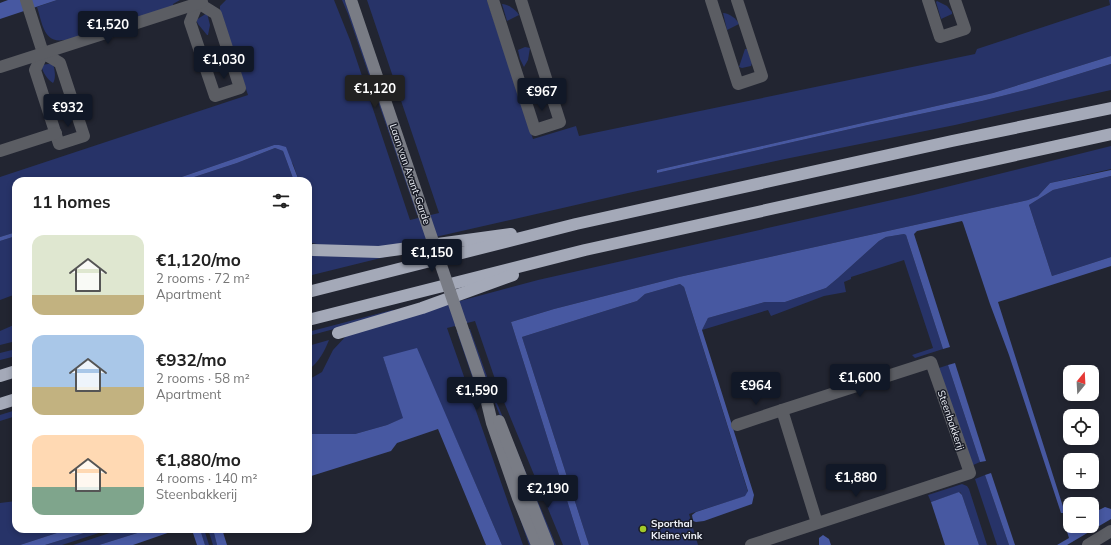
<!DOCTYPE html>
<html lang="en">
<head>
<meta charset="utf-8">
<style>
	:root { --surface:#fff; --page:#f6f6f6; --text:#222; --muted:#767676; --accent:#111827 }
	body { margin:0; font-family:Mulish,sans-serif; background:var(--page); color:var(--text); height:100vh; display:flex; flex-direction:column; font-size:15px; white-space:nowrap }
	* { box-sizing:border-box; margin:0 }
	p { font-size:13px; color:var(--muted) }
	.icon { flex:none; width:22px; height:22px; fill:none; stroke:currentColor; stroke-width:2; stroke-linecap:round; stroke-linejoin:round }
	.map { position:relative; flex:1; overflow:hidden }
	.drawer { position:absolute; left:12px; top:177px; width:300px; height:356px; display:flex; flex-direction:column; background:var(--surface); border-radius:12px; box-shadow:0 2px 6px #0003 }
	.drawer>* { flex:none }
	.needle { width:26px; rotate:18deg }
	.fabs { position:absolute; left:1063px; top:365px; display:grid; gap:8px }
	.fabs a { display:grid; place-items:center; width:36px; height:36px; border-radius:8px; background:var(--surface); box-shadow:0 2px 6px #0003; font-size:20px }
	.price { position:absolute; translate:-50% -34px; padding:0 9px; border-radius:4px; background:var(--accent); color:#fff; font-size:13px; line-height:26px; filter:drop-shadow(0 1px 2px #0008) }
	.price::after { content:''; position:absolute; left:50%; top:24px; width:12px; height:9px; margin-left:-6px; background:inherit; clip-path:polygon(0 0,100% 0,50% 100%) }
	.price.active { background:#222; color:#fff }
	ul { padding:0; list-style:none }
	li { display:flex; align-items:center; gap:12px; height:100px; padding:0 20px }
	li span { display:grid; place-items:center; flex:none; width:112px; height:80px; border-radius:12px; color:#555 }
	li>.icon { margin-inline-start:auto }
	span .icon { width:48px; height:48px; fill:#fffc; stroke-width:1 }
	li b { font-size:17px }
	h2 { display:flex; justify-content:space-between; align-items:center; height:48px; padding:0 20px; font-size:17px }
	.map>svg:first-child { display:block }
</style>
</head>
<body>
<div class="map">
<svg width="1111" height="545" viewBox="0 0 1111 545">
	<rect width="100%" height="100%" fill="#222531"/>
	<g fill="#273368">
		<path d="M57,0h123l-7,4 1,3 -109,36 -1,-3c-21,4 -22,-19 -27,-33z"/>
		<path d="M226,0h108l16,40 60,180 29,-7 -72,-213h120l46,139 43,-13 3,10 396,-82 2,-5 133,-44 -1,-5h2v56l-118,37 -336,77v3l211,-48 114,-24 48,-12 81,-25v26l-156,35 -170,34 -157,34 -206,47c-16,2 -32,6 -49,7 -19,2 -46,0 -65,-5v-61h-9l-6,-17 -14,-19h-5l-104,36h-154v51l-16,5v-60l248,-82 -28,-83v-6z"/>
		<polygon points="342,0 345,0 419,215 417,215 348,14"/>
		<polygon points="937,1 947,6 952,12 952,14 941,19 936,2"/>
		<path d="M502,4c6,0 14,6 17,11l-12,6z"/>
		<polygon points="207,13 210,25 208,35 207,35 198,24 196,20"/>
		<path d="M723,13c6,0 14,6 16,11l-12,6z"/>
		<polygon points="525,47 530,48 528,60 524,67 520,59 518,50"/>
		<polygon points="745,49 747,49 752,63 751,66 742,68 739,67"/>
		<polygon points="209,54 216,56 226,65 214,70"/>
		<path d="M48,64h5c2,6 3,15 0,19 -6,-4 -10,-10 -12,-18z"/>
		<polygon points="539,85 542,85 546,99 546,102 538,104 534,103"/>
		<polygon points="65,101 71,117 58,120 61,107"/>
		<polygon points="1111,146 1111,169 1050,183 1038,196 1028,200 679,277 554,309 511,322 581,545 563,545 497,385 475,321 447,328 523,545 502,545 450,425 383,357 404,418 387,425 355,434 308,434 308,380 322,372 333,350 347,335 404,316 538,280 914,195"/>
		<polygon points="275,148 283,151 294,181 182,181 237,163"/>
		<polygon points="1111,176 1111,257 1052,276 1029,205 1053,190"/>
		<polygon points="904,234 906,235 943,349 915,358 912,355 933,348 904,260 851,277 851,279 844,282 846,292 824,296 771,316 768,310 702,330 708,318 765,302 785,302 826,288 838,278 879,241 886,237"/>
		<polygon points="16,236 16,294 0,300 0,241"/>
		<polygon points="397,254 308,276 308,256"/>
		<polygon points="680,284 684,287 748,492 746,496 689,514 698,545 589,545 522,337 637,301 645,294"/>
		<polygon points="392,310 395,310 349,325 308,336 308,332"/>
		<polygon points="16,324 16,341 0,345 0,331"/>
		<polygon points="469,329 470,329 494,396 556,545 551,545 542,519 488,386"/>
		<polygon points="457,332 459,332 531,545 529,545"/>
		<path d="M329,340c-5,12 -10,22 -21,30v-24z"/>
		<polygon points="16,349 16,356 0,360 0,353"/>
		<polygon points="948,365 980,462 971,466 939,368"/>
		<polygon points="16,410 16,416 0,421 0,415"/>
		<polygon points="985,475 1009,545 997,545 975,479"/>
		<polygon points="962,484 967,486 969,489 987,545 979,545 962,495 960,492 931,502 928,495"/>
		<polygon points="16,501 16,529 69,529 20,545 0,545 0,503"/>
		<polygon points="97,529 111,529 62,545 45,545"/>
		<polygon points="122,529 150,529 99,545 73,545"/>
		<polygon points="200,529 204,529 209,545 205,545"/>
		<polygon points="208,529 213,529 217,545 213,545"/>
	</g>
	<g fill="#4758a1">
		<polygon points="8,0 57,0 0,19 0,3"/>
		<polygon points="1111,56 1111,64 1030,89 982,101 868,125 657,173 657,170 993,93"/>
		<polygon points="274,145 279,145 286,147 299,181 294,181 283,151 275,148 237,163 182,181 170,181"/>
		<polygon points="1111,170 1111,176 1053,190 1029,205 1052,276 1111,257 1111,266 998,302 1065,513 1061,513 1009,355 990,304 963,223 962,221 917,231 914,234 950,347 943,349 906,235 904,234 886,237 879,241 838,278 826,288 785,302 765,302 708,318 702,330 754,495 752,504 704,521 696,522 693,521 692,515 696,512 745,496 748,491 684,287 680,284 645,294 637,301 522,337 589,545 581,545 511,322 554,309 679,277 1028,200 1038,196 1050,183"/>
		<polygon points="16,232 16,236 0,241 0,237"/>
		<polygon points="417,348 502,545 486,545 438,429 397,443 391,451 308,477 308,434 355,434 387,425 403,418 383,357"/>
		<polygon points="955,363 986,461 980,462 948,365"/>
		<polygon points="991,473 1015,545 1009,545 985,475"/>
		<polygon points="959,492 962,495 979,545 945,545 931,502"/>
		<polygon points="1105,507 1111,509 1111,519 1067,545 1057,545 1069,538 1063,519 1067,518 1072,530 1078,532 1088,526 1092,526 1099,510"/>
		<polygon points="69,529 97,529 45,545 20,545"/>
		<polygon points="150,529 179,529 133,545 99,545"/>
		<polygon points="190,529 200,529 205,545 197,545 193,533"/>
		<polygon points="213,529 222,529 227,545 217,545"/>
		<polygon points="823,535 829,539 831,545 819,545 819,538"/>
	</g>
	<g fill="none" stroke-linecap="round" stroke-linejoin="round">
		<g stroke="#5b5d63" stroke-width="12">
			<polyline points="26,0 43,53 60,63 84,136 59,144 35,70 43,53"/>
			<polyline points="197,0 198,3 190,22 215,96 240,88 216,14 198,3"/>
			<polyline points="493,0 535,130 560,122 521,0"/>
			<polyline points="711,0 738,84 762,76 737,0"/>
			<polyline points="928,0 940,37 965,29 955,0"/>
			<polyline points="0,67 202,2"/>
			<polyline points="0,151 56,133"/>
			<polyline points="737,425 782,410"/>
			<polyline points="751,545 970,473 931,362 782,410 817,523"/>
			<polyline points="1088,545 1111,531"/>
		</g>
		<g stroke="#797c85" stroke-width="12">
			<polyline points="351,0 424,215"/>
			<polyline points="461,324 485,394 492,423 518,498 537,545"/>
			<polyline points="499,421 548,545"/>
		</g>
		<g stroke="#a4a9b8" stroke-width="12">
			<polyline points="313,250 379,252 511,234"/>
			<polyline points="308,292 576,224 952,141 1111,108"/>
			<polyline points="308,320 585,250 1111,134"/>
			<polyline points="338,333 422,308 513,275"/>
			<polyline points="0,376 16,371"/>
			<polyline points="0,404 16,399"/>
		</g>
		<polyline stroke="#797c85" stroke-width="12" points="424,215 461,324"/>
	</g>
	<circle fill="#a1c92a" stroke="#191c27" stroke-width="1.5" cx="643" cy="529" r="4"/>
	<g text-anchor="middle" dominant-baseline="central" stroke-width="3" stroke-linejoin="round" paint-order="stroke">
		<g font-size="10" fill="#f0f3fa" stroke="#191c27">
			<text transform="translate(410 174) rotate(71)">Laan van Avant-Garde</text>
			<text transform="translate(951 420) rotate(71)">Steenbakkerij</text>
		</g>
		<g font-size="10" font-weight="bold" fill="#f0f3fa" stroke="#191c27" text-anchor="start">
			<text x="651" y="523">Sporthal<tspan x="651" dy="12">Kleine vink</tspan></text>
		</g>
	</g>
</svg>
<div class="fabs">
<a><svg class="needle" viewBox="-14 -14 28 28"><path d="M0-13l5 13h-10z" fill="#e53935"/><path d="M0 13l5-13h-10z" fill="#767676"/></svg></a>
<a><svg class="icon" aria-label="locate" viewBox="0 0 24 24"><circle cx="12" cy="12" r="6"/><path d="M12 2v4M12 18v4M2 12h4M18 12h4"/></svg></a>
<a>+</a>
<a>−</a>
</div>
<b class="price" style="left:108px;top:45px">€1,520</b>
<b class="price" style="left:224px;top:80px">€1,030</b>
<b class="price active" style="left:375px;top:109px">€1,120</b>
<b class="price" style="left:542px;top:112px">€967</b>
<b class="price" style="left:68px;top:128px">€932</b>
<b class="price" style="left:432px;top:273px">€1,150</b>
<b class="price" style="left:860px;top:398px">€1,600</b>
<b class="price" style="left:756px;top:406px">€964</b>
<b class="price" style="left:477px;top:411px">€1,590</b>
<b class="price" style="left:856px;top:498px">€1,880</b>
<b class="price" style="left:548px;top:509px">€2,190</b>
<section class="drawer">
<h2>11 homes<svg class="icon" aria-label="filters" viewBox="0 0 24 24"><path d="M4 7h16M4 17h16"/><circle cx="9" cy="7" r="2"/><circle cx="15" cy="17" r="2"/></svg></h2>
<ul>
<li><span style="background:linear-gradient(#dfe7d0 75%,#c2b280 0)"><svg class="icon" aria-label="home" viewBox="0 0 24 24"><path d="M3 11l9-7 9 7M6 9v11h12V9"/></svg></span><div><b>€1,120/mo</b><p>2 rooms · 72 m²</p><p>Apartment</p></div></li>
<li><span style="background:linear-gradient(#a9c7e8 65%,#c2b280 0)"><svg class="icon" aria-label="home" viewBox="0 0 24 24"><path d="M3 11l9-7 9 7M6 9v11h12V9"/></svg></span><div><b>€932/mo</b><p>2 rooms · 58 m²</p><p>Apartment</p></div></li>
<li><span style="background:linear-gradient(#ffd9b3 65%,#7fa58c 0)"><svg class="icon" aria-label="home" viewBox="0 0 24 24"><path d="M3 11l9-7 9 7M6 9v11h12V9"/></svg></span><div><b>€1,880/mo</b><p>4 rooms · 140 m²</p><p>Steenbakkerij</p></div></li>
</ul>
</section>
</div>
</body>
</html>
